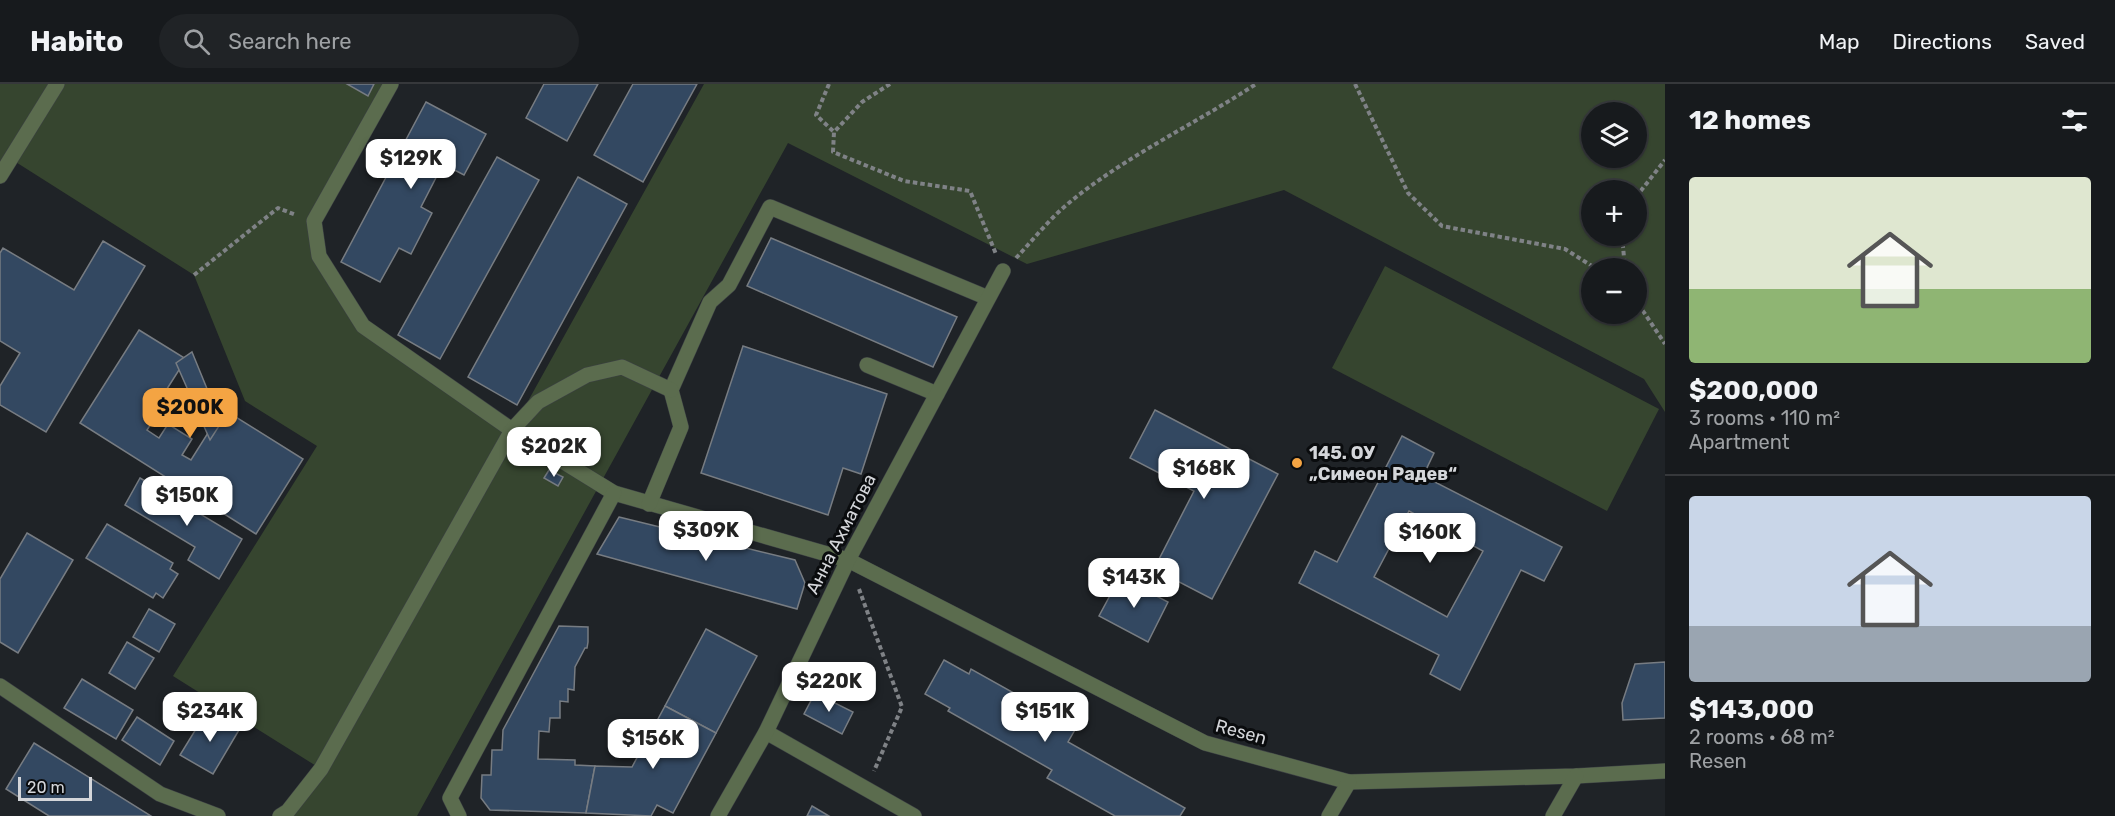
<!DOCTYPE html>
<html lang="en">
<head>
<meta charset="utf-8">
<style>
	:root { --surface:#171a1d; --page:#202326; --text:#f1f3f6; --muted:#9ea1a4; --line:#36383b; --accent:#f4a443 }
	body { margin:0; font-family:Rubik,sans-serif; background:var(--page); color:var(--text); height:100vh; display:flex; flex-direction:column; font-size:22px; white-space:nowrap }
	* { box-sizing:border-box; margin:0 }
	p { font-size:20px; color:var(--muted) }
	.icon { flex:none; width:33px; height:33px; fill:none; stroke:currentColor; stroke-width:2; stroke-linecap:round; stroke-linejoin:round }
	.map { position:relative; flex:1; overflow:hidden }
	.details { display:flex; flex-direction:column; background:var(--surface); width:450px }
	.details>* { flex:none }
	.fabs { position:absolute; left:1581px; top:18px; display:grid; gap:12px }
	.fabs a { display:grid; place-items:center; width:66px; height:66px; border-radius:50%; background:var(--surface); box-shadow:0 2px 4px #0004,0 0 0 2px var(--line); font-size:30px }
	.scale { position:absolute; left:18px; bottom:15px; width:74px; box-sizing:border-box; padding-left:6px; border:3px solid #d4d6da; border-top:0; font-size:16px; line-height:21px; white-space:nowrap; color:#d4d6da; -webkit-text-stroke:4px #0a0c0e; paint-order:stroke }
	.price { position:absolute; translate:-50% -51px; padding:0 14px; border-radius:12px; background:#fff; color:#222; font-size:20px; line-height:39px; filter:drop-shadow(0 2px 3px #0008) }
	.price::after { content:''; position:absolute; left:50%; top:36px; width:18px; height:14px; margin-left:-9px; background:inherit; clip-path:polygon(0 0,100% 0,50% 100%) }
	.price.selected { background:var(--accent); color:#111 }
	ul { padding:0; list-style:none }
	li { display:grid; align-content:center; gap:12px; height:318px; padding:0 24px }
	li+li { border-top:2px solid var(--line) }
	li span { display:grid; place-items:center; height:186px; border-radius:6px; color:#555 }
	li>.icon { margin-inline-start:auto }
	span .icon { width:108px; height:108px; fill:#fffc; stroke-width:1 }
	li b { font-size:26px }
	h2 { display:flex; justify-content:space-between; align-items:center; height:72px; padding:0 24px; font-size:26px }
	header { display:flex; align-items:center; gap:36px; box-sizing:border-box; height:84px; padding:0 30px; background:var(--surface); border-bottom:2px solid var(--line) }
	header strong { font-size:28px }
	nav { display:flex; gap:33px; margin-inline-start:auto; font-size:21px }
	.search { width:420px; height:54px; background:var(--page); display:flex; align-items:center; gap:15px; box-sizing:border-box; padding:0 21px; border-radius:33px; color:var(--muted); font-size:22px }
	main { display:flex; flex:1; min-height:0 }
	.map>svg:first-child { display:block }
</style>
</head>
<body>
<header>
<strong>Habito</strong>
<div class="search"><svg class="icon" aria-label="search" viewBox="0 0 24 24"><circle cx="10" cy="10" r="6"/><path d="M15 15l6 6"/></svg>Search here</div>
<nav><a>Map</a><a>Directions</a><a>Saved</a></nav>
</header>
<main>
<div class="map">
<svg width="1665" height="732" viewBox="0 0 1665 732">
	<rect width="100%" height="100%" fill="#1f2327"/>
	<g fill="#36452f" fill-rule="evenodd">
		<path d="M0,0h391l-77,137 5,35 44,70 149,104 192,-346h961v328l-21,-33 -360,-189 -257,74 -239,-121 -371,673h-137l41,-47 -148,-93 144,-230 -72,-45 -51,-126 -183,-116 -11,17zM1592,28h44v46h-44zM1592,106h44v46h-44zM1592,184h44v46h-44z"/>
		<polygon points="1385,182 1659,325 1607,427 1332,284"/>
	</g>
	<g fill="#334861" stroke="#777c82" stroke-width="1.5" fill-rule="evenodd">
		<polygon points="347,0 374,0 368,12"/>
		<polygon points="544,0 598,0 567,57 526,34"/>
		<polygon points="633,0 697,0 643,98 594,71"/>
		<polygon points="426,18 486,50 464,91 443,80 421,123 432,129 411,170 399,164 380,198 341,178"/>
		<polygon points="497,73 539,96 440,275 398,251"/>
		<polygon points="578,93 627,120 517,321 468,293"/>
		<polygon points="771,154 957,233 933,283 747,202"/>
		<polygon points="103,157 145,182 46,348 0,321 0,302 20,269 0,257 0,169 3,164 74,206"/>
		<polygon points="139,246 186,275 158,319 163,321 147,346 159,354 168,340 192,355 182,371 191,376 223,325 303,375 256,450 80,339"/>
		<polygon points="743,262 887,310 861,390 843,384 828,431 701,389"/>
		<polygon points="192,268 221,339 210,356 176,279"/>
		<polygon points="1155,326 1278,390 1212,515 1154,485 1194,407 1130,374"/>
		<path d="M1402,352l32,17 -11,23 139,71 -18,34 -23,-11 -61,120 -30,-16 9,-19 -140,-72 16,-32 22,11zM1409,427l74,40 -36,66 -73,-40z"/>
		<polygon points="549,386 563,393 558,402 544,394"/>
		<polygon points="140,394 242,455 219,495 188,476 195,463 125,421"/>
		<polygon points="619,433 795,476 805,499 797,525 597,470"/>
		<polygon points="107,440 173,479 170,485 178,490 163,514 156,509 153,514 86,474"/>
		<polygon points="27,449 73,476 18,569 0,558 0,495"/>
		<polygon points="1120,493 1168,518 1148,558 1099,532"/>
		<polygon points="149,525 175,540 159,568 133,553"/>
		<polygon points="559,542 588,543 588,558 587,564 585,564 575,583 574,606 568,605 568,618 560,617 560,634 550,634 549,648 539,647 538,675 575,676 575,681 595,682 586,729 490,726 481,714 482,691 491,691 492,666 502,666 503,646"/>
		<polygon points="706,545 757,572 716,649 665,622"/>
		<polygon points="127,558 154,574 135,605 109,589"/>
		<polygon points="944,576 969,590 971,585 1076,644 1068,658 1185,724 1180,732 1115,732 1047,694 1052,686 948,627 950,624 925,610"/>
		<polygon points="1665,578 1665,634 1623,636 1622,619 1635,580"/>
		<polygon points="82,595 133,626 116,655 64,624"/>
		<polygon points="815,609 853,628 842,650 804,630"/>
		<polygon points="665,622 716,649 673,729 657,721 651,732 586,729 595,682 632,683"/>
		<polygon points="207,627 239,646 213,690 180,671"/>
		<polygon points="137,633 174,657 160,681 122,656"/>
		<polygon points="34,659 151,732 49,732 6,705"/>
		<polygon points="812,722 829,732 807,732"/>
	</g>
	<g fill="none" stroke-linecap="round" stroke-linejoin="round">
		<g stroke="#3c4044" stroke-width="16">
			<g id="minor">
				<polyline points="391,0 314,137 319,172 363,242 512,346 614,409 848,476 1205,659 1349,698 1576,692 1665,687"/>
				<polyline points="0,92 57,0"/>
				<polyline points="867,281 937,310"/>
				<polyline points="649,420 681,343 671,306 710,218 729,201 770,123 988,214"/>
				<polyline points="0,602 160,710 218,732"/>
				<polyline points="766,648 914,732"/>
				<polyline points="280,732 288,727 321,685 512,346 538,318 587,291 622,283 671,306"/>
				<polyline points="459,732 450,714 614,409"/>
				<polyline points="718,732 766,648 848,476 1003,187"/>
				<polyline points="1329,732 1349,698"/>
				<polyline points="1553,732 1576,692"/>
			</g>
		</g>
		<g stroke="#7f8286" stroke-width="4" stroke-dasharray="4.5 3" stroke-linecap="butt">
			<polyline points="829,0 816,31 834,48"/>
			<polyline points="890,0 862,18 834,48 833,68 904,97 970,107 996,170"/>
			<polyline points="1355,0 1408,109 1442,142 1565,165 1595,184"/>
			<polyline points="1636,113 1665,76"/>
			<polyline points="1622,152 1625,184"/>
			<path d="M1016,174c17,-18 34,-40 54,-56 56,-46 125,-78 186,-118"/>
			<polyline points="194,191 278,124 296,131"/>
			<polyline points="1636,213 1643,227 1665,260"/>
			<polyline points="859,505 902,623 874,687"/>
		</g>
		<use href="#minor" stroke="#5b6c4e" stroke-width="15"/>
	</g>
	<circle fill="#f4a443" stroke="#0a0c0e" stroke-width="2" cx="1297" cy="379" r="6"/>
	<g text-anchor="middle" dominant-baseline="central" stroke-width="6" stroke-linejoin="round" paint-order="stroke">
		<g font-size="18" font-weight="bold" fill="#d4d6da" stroke="#0a0c0e" text-anchor="start">
			<text x="1309" y="369">145. ОУ<tspan x="1309" dy="21">„Симеон Радев“</tspan></text>
		</g>
		<g font-size="18" fill="#d4d6da" stroke="#0a0c0e">
			<text transform="translate(841 450) rotate(-63)">Анна Ахматова</text>
			<text transform="translate(1241 648) rotate(15)">Resen</text>
		</g>
	</g>
</svg>
<div class="fabs">
<a><svg class="icon" aria-label="layers" viewBox="0 0 24 24"><path d="M12 4l9 5-9 5-9-5zM3 14l9 5 9-5"/></svg></a>
<a>+</a>
<a>−</a>
</div>
<div class="scale">20 m</div>
<b class="price" style="left:411px;top:106px">$129K</b>
<b class="price selected" style="left:190px;top:355px">$200K</b>
<b class="price" style="left:554px;top:394px">$202K</b>
<b class="price" style="left:1204px;top:416px">$168K</b>
<b class="price" style="left:187px;top:443px">$150K</b>
<b class="price" style="left:706px;top:478px">$309K</b>
<b class="price" style="left:1430px;top:480px">$160K</b>
<b class="price" style="left:1134px;top:525px">$143K</b>
<b class="price" style="left:829px;top:629px">$220K</b>
<b class="price" style="left:210px;top:659px">$234K</b>
<b class="price" style="left:1045px;top:659px">$151K</b>
<b class="price" style="left:653px;top:686px">$156K</b>
</div>
<section class="details">
<h2>12 homes<svg class="icon" aria-label="filters" viewBox="0 0 24 24"><path d="M4 7h16M4 17h16"/><circle cx="9" cy="7" r="2"/><circle cx="15" cy="17" r="2"/></svg></h2>
<ul>
<li><span style="background:linear-gradient(#dfe7d0 60%,#8fb573 0)"><svg class="icon" aria-label="home" viewBox="0 0 24 24"><path d="M3 11l9-7 9 7M6 9v11h12V9"/></svg></span><div><b>$200,000</b><p>3 rooms · 110 m²</p><p>Apartment</p></div></li>
<li><span style="background:linear-gradient(#c9d6e8 70%,#9aa5b1 0)"><svg class="icon" aria-label="home" viewBox="0 0 24 24"><path d="M3 11l9-7 9 7M6 9v11h12V9"/></svg></span><div><b>$143,000</b><p>2 rooms · 68 m²</p><p>Resen</p></div></li>
</ul>
</section>
</main>
</body>
</html>
